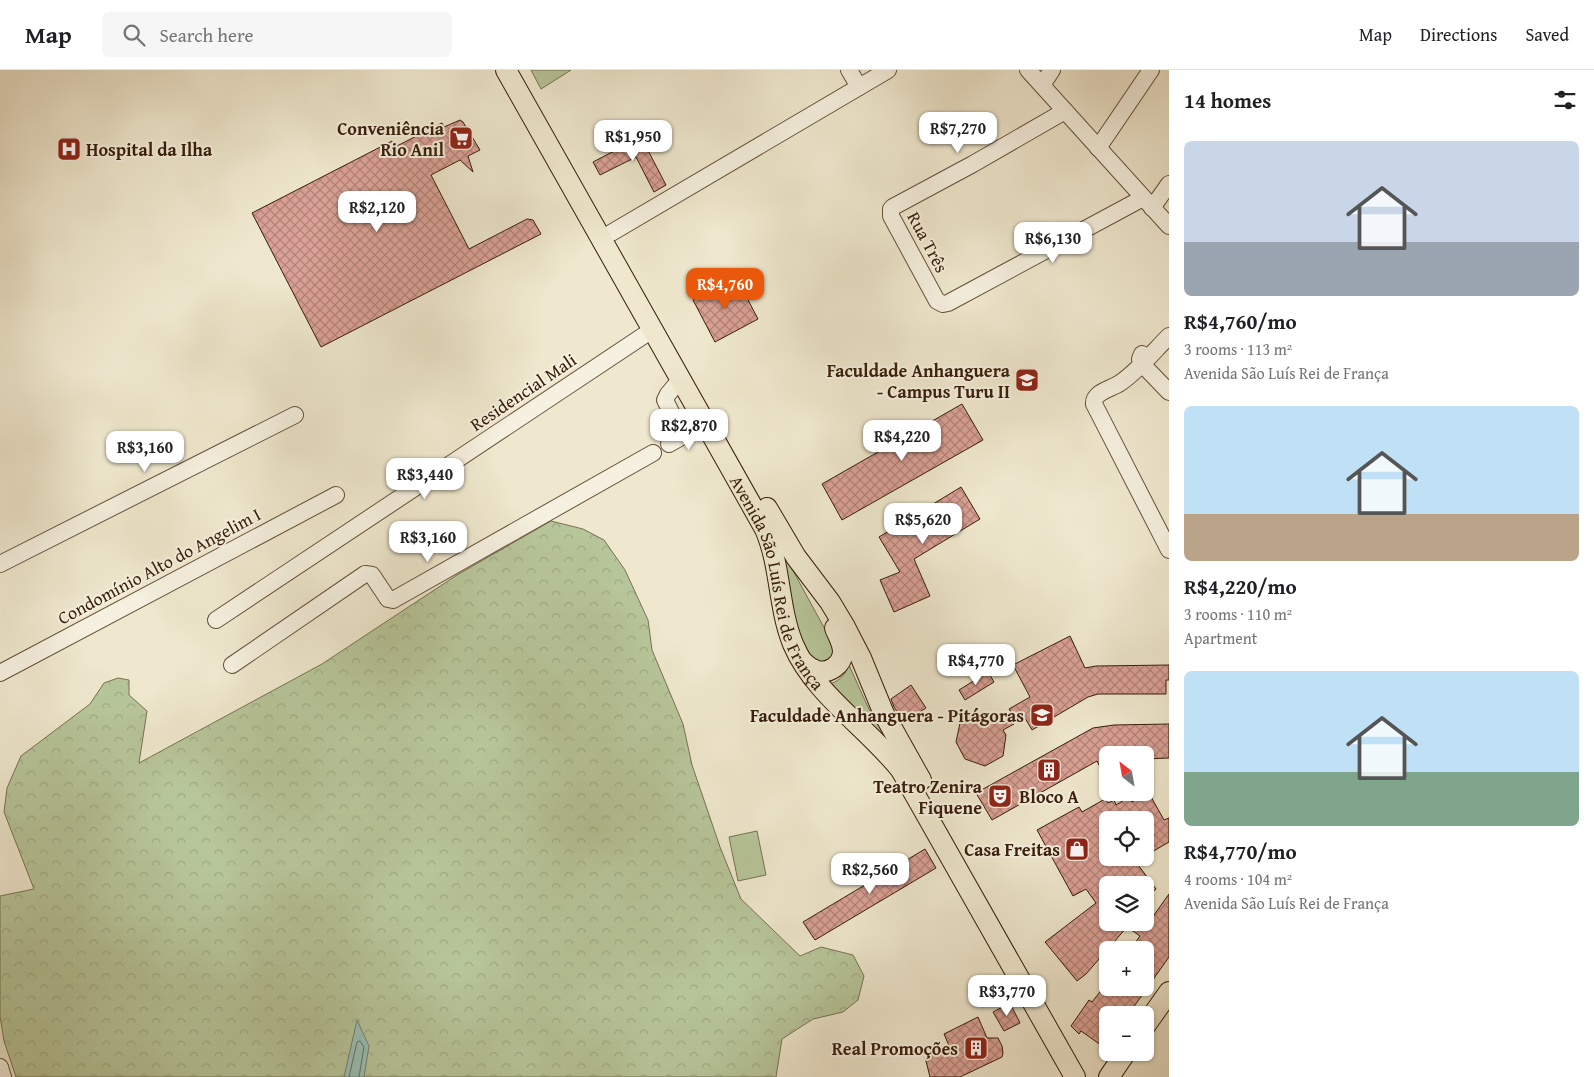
<!DOCTYPE html>
<html lang="en">
<head>
<meta charset="utf-8">
<style>
	:root { --surface:#fff; --page:#f6f6f6; --text:#202124; --muted:#757577; --line:#e0e0e0; --accent:#ea580c }
	body { margin:0; font-family:"Gentium Book Plus",serif; background:var(--page); color:var(--text); height:100vh; display:flex; flex-direction:column; font-size:19px; white-space:nowrap }
	* { box-sizing:border-box; margin:0 }
	p { font-size:16px; color:var(--muted) }
	.icon { flex:none; width:28px; height:28px; fill:none; stroke:currentColor; stroke-width:2; stroke-linecap:round; stroke-linejoin:round }
	.map { position:relative; flex:1; overflow:hidden }
	.drawer { display:flex; flex-direction:column; background:var(--surface); width:425px }
	.drawer>* { flex:none }
	.needle { width:32px; rotate:329deg }
	.buttons { position:absolute; left:1099px; top:676px; display:grid; gap:10px }
	.buttons a { display:grid; place-items:center; width:55px; height:55px; border-radius:8px; background:var(--surface); box-shadow:0 1px 4px #0004; font-size:25px }
	.price { position:absolute; translate:-50% -42px; padding:0 11px; border-radius:10px; background:#fff; color:#222; font-size:16px; line-height:32px; filter:drop-shadow(0 1px 2px #0008) }
	.price::after { content:''; position:absolute; left:50%; top:30px; width:15px; height:11px; margin-left:-8px; background:inherit; clip-path:polygon(0 0,100% 0,50% 100%) }
	.price.current { background:var(--accent); color:#fff }
	ul { padding:0; list-style:none }
	li { display:grid; align-content:center; gap:10px; height:265px; padding:0 15px }
	li span { display:grid; place-items:center; height:155px; border-radius:8px; color:#555 }
	li>.icon { margin-inline-start:auto }
	span .icon { width:90px; height:90px; fill:#fffc; stroke-width:1 }
	li b { font-size:21px }
	h2 { display:flex; justify-content:space-between; align-items:center; height:60px; padding:0 15px; font-size:21px }
	header { display:flex; align-items:center; gap:30px; box-sizing:border-box; height:70px; padding:0 25px; background:var(--surface); border-bottom:1px solid var(--line) }
	header strong { font-size:24px }
	nav { display:flex; gap:28px; margin-inline-start:auto; font-size:18px }
	.search { width:350px; height:45px; background:var(--page); display:flex; align-items:center; gap:12px; box-sizing:border-box; padding:0 18px; border-radius:8px; color:var(--muted); font-size:19px }
	main { display:flex; flex:1; min-height:0 }
	.map>svg:first-child { display:block }
</style>
</head>
<body>
<header>
<strong>Map</strong>
<div class="search"><svg class="icon" aria-label="search" viewBox="0 0 24 24"><circle cx="10" cy="10" r="6"/><path d="M15 15l6 6"/></svg>Search here</div>
<nav><a>Map</a><a>Directions</a><a>Saved</a></nav>
</header>
<main>
<div class="map">
<svg width="1169" height="1007" viewBox="0 0 1169 1007">
	<defs>
		<pattern id="forest-crowns" width="20" height="18" patternUnits="userSpaceOnUse" patternTransform="scale(1.25)"><rect width="20" height="18" fill="#b7c69a"/><path d="M2 6a3 3 0 1 1 6 0M12 15a3 3 0 1 1 6 0" fill="none" stroke="#9eaa83"/></pattern>
		<pattern id="building-cross-hatch" width="8" height="8" patternUnits="userSpaceOnUse" patternTransform="scale(1.25)"><rect width="8" height="8" fill="#daa196"/><path d="M0 0l8 8M0 8l8-8" fill="none" stroke="#b28378"/></pattern>
	</defs>
	<rect width="100%" height="100%" fill="#efe8ce"/>
	<filter id="stains"><feTurbulence type="fractalNoise" baseFrequency=".004" numOctaves="4"/><feColorMatrix values="0 0 0 0 .2 0 0 0 0 .09 0 0 0 0 .02 0 0 0 .5 -.17"/></filter>
	<radialGradient id="worn" r=".72"><stop offset=".6" stop-color="#630" stop-opacity="0"/><stop offset="1" stop-color="#630" stop-opacity=".3"/></radialGradient>
	<g fill="#b7c69a" stroke="#777251">
		<polygon points="531,0 571,0 541,19"/>
		<polygon points="781,483 785,486 833,574 835,580 831,591 813,592 798,564"/>
		<path d="M849,595l18,40 26,47 -67,-67c13,-3 18,-9 23,-20z"/>
		<polygon points="757,761 766,805 738,811 729,767"/>
	</g>
	<polygon fill="url(#forest-crowns)" stroke="#777251" points="551,451 583,459 604,470 625,500 648,550 652,580 683,654 692,695 720,777 741,829 800,886 821,877 853,885 864,906 858,930 843,942 813,949 782,969 776,1007 16,1007 4,971 0,946 0,826 34,819 4,742 7,718 21,686 90,634 104,613 118,608 129,610 129,625 147,641 139,693 322,594 457,505"/>
	<polygon fill="#9ac0b6" stroke="#727f70" points="357,950 369,976 364,1007 344,1007"/>
	<g fill="none" stroke-linecap="round" stroke-linejoin="round">
		<polyline stroke="#686e5f" stroke-width="1" points="349,1007 357,972 360,971 364,977 359,1007"/>
	</g>
	<g fill="url(#building-cross-hatch)" stroke="#371d08">
		<polygon points="460,50 463,52 480,80 468,86 473,102 460,90 431,105 469,179 527,149 533,150 541,164 321,277 252,143 392,71 395,77 442,53 444,57"/>
		<polygon points="641,67 666,115 654,122 636,87 600,105 593,92"/>
		<polygon points="736,207 758,249 715,272 693,230"/>
		<polygon points="962,334 983,370 842,450 822,414"/>
		<polygon points="961,417 980,449 914,489 930,526 894,542 880,510 900,502 879,467"/>
		<polygon points="1070,566 1085,598 1096,596 1169,595 1169,610 1166,610 1166,624 1098,624 1088,627 1032,660 1025,648 1017,652 1009,639 1030,627 1013,595"/>
		<polygon points="988,602 994,612 965,630 959,620"/>
		<polygon points="911,615 926,638 904,652 894,637 891,629"/>
		<polygon points="977,643 1014,654 1003,660 1006,665 1003,686 985,696 965,689 956,672 960,653"/>
		<polygon points="1169,654 1169,688 1145,689 1145,685 1108,685 1108,698 1100,697 1097,691 992,750 976,723 1093,658 1114,655"/>
		<polygon points="1150,725 1164,750 1169,748 1169,772 1145,786 1145,750 1108,750 1108,788 1133,788 1156,819 1145,828 1145,815 1108,815 1108,852 1149,852 1169,824 1169,887 1128,945 1108,945 1108,980 1081,961 1079,964 1071,956 1089,930 1092,932 1103,918 1145,918 1145,880 1130,880 1140,866 1127,857 1086,904 1077,911 1045,872 1096,833 1086,819 1073,826 1037,760 1079,737 1082,742 1105,729 1108,733 1114,730 1116,735 1129,727 1132,732 1139,728 1141,730"/>
		<polygon points="925,779 936,798 815,870 803,852"/>
		<polygon points="1010,933 1020,953 1004,961 993,942"/>
		<polygon points="978,947 987,968 998,968 1002,976 1003,983 1002,987 960,1007 930,1007 925,987 951,980 944,964"/>
	</g>
	<g fill="none" stroke-linecap="round" stroke-linejoin="round">
		<g stroke="#65503a" stroke-width="18">
			<g id="minor">
				<polyline points="849,0 859,17"/>
				<polyline points="1028,0 1169,156"/>
				<polyline points="1042,15 1052,0"/>
				<polyline points="1065,41 973,94 893,137 891,139 891,146 937,231 943,234 948,233 1143,128"/>
				<polyline points="1098,78 1151,0"/>
				<polyline points="1152,138 1169,114"/>
				<polyline points="611,163 888,0"/>
				<path d="M1169,266c-15,15 -31,35 -49,47 -9,6 -27,9 -26,21l75,146"/>
				<polyline points="1142,284 1140,289 1142,294 1169,322"/>
				<path d="M680,310l-12,14 -3,6 14,28c8,7 19,2 28,0"/>
				<polyline points="662,361 676,353"/>
				<polyline points="669,374 692,361"/>
				<polyline points="0,494 295,345"/>
				<polyline points="216,550 652,260"/>
				<polyline points="232,595 365,504 372,505 388,529 393,530 653,383"/>
				<polyline points="0,603 336,425"/>
				<polyline points="0,997 3,1007"/>
			</g>
		</g>
		<g stroke="#371d08" stroke-width="22">
			<g id="major">
				<path id="s1" d="M506,0l259,459c16,37 13,78 28,115 21,50 75,84 108,126l174,307"/>
				<polyline points="767,438 796,487 830,532 845,557 861,588 884,644 921,710"/>
				<path d="M803,592c4,4 8,7 14,9 12,3 25,-6 26,-19 0,-9 -5,-16 -8,-24"/>
				<polyline points="1145,956 1169,922"/>
				<polyline points="1109,1007 1126,982"/>
			</g>
		</g>
		<use href="#minor" stroke="#f5f0df" stroke-width="16"/>
		<use href="#major" stroke="#efe8ce" stroke-width="20"/>
	</g>
	<defs>
		<g id="supermarket-square" transform="scale(1.25)"><rect x="-9" y="-9" width="18" height="18" rx="4" fill="#8f2418" stroke="#f5f0df"/><path d="M-6-5.5h2.5l.6 2H6L4.5 2H-2.5L-4.4-4H-6ZM-1.5 3.2a1.3 1.3 0 1 0 .1 0ZM3 3.2a1.3 1.3 0 1 0 .1 0Z" fill="#fff"/></g>
		<g id="hospital-square" transform="scale(1.25)"><rect x="-9" y="-9" width="18" height="18" rx="4" fill="#8f2418" stroke="#f5f0df"/><path d="M-5-5h3v3.5h4V-5h3V5h-3V1.5h-4V5h-3Z" fill="#fff"/></g>
		<g id="university-square" transform="scale(1.25)"><rect x="-9" y="-9" width="18" height="18" rx="4" fill="#8f2418" stroke="#f5f0df"/><path d="M0-5L7-2L0 1L-7-2ZM-4 1L0 2.5L4 1V4Q0 6-4 4Z" fill="#fff"/></g>
		<g id="building-square" transform="scale(1.25)"><rect x="-9" y="-9" width="18" height="18" rx="4" fill="#8f2418" stroke="#f5f0df"/><path d="M-4-6H4V6H1V3H-1V6H-4ZM-2.5-4.3h1.7v1.8h-1.7ZM.8-4.3h1.7v1.8H.8ZM-2.5-1h1.7V.8h-1.7ZM.8-1h1.7V.8H.8Z" fill="#fff"/></g>
		<g id="theatre-square" transform="scale(1.25)"><rect x="-9" y="-9" width="18" height="18" rx="4" fill="#8f2418" stroke="#f5f0df"/><path d="M-5-5.5Q0-4 5-5.5V0Q5 5 0 6Q-5 5-5 0ZM-3.3-2.5H-1v1.5H-3.3ZM1-2.5H3.3v1.5H1ZM-2.8 1Q0 5.5 2.8 1Z" fill="#fff"/></g>
		<g id="shop-square" transform="scale(1.25)"><rect x="-9" y="-9" width="18" height="18" rx="4" fill="#8f2418" stroke="#f5f0df"/><path d="M-5-2.5h2.3a2.7 3.5 0 0 1 5.4 0H5L5.5 6h-11ZM-1.5-2.5h3a1.5 2.3 0 0 0-3 0Z" fill="#fff"/></g>
	</defs>
	<g fill-rule="evenodd">
		<use href="#supermarket-square" x="461" y="68"/>
		<use href="#hospital-square" x="69" y="79"/>
		<use href="#university-square" x="1027" y="310"/>
		<use href="#university-square" x="1042" y="645"/>
		<use href="#building-square" x="1049" y="700"/>
		<use href="#theatre-square" x="1000" y="726"/>
		<use href="#shop-square" x="1077" y="779"/>
		<use href="#building-square" x="976" y="978"/>
	</g>
	<g text-anchor="middle" dominant-baseline="central" stroke-width="4" stroke-linejoin="round" paint-order="stroke">
		<g font-size="18" font-weight="bold" fill="#371d08" stroke="#f5f0df" text-anchor="end">
			<text x="444" y="58">Conveniência<tspan x="444" dy="21">Rio Anil</tspan></text>
			<text x="86" y="79" text-anchor="start">Hospital da Ilha</text>
			<text x="1010" y="300">Faculdade Anhanguera<tspan x="1010" dy="21">- Campus Turu II</tspan></text>
			<text x="1024" y="645">Faculdade Anhanguera - Pitágoras</text>
			<text x="982" y="716">Teatro Zenira<tspan x="982" dy="21">Fiquene</tspan></text>
			<text x="1049" y="726" text-anchor="middle">Bloco A</text>
			<text x="1060" y="779">Casa Freitas</text>
			<text x="958" y="978">Real Promoções</text>
		</g>
		<g font-size="18" fill="#371d08" stroke="#f5f0df">
			<text transform="translate(928 172) rotate(62)">Rua Três</text>
			<text transform="translate(523 322) rotate(-34)">Residencial Mali</text>
			<text transform="translate(159 496) rotate(-28)">Condomínio Alto do Angelim I</text>
			<text stroke="none"><textPath href="#s1" startOffset="582">Avenida São Luís Rei de França</textPath></text>
		</g>
	</g>
	<rect width="100%" height="100%" filter="url(#stains)"/>
	<rect width="100%" height="100%" fill="url(#worn)"/>
</svg>
<div class="buttons">
<a><svg class="needle" viewBox="-14 -14 28 28"><path d="M0-13l5 13h-10z" fill="#e53935"/><path d="M0 13l5-13h-10z" fill="#757577"/></svg></a>
<a><svg class="icon" aria-label="locate" viewBox="0 0 24 24"><circle cx="12" cy="12" r="6"/><path d="M12 2v4M12 18v4M2 12h4M18 12h4"/></svg></a>
<a><svg class="icon" aria-label="layers" viewBox="0 0 24 24"><path d="M12 4l9 5-9 5-9-5zM3 14l9 5 9-5"/></svg></a>
<a>+</a>
<a>−</a>
</div>
<b class="price" style="left:958px;top:84px">R$7,270</b>
<b class="price" style="left:633px;top:92px">R$1,950</b>
<b class="price" style="left:377px;top:163px">R$2,120</b>
<b class="price" style="left:1053px;top:194px">R$6,130</b>
<b class="price current" style="left:725px;top:240px">R$4,760</b>
<b class="price" style="left:689px;top:381px">R$2,870</b>
<b class="price" style="left:902px;top:392px">R$4,220</b>
<b class="price" style="left:145px;top:403px">R$3,160</b>
<b class="price" style="left:425px;top:430px">R$3,440</b>
<b class="price" style="left:923px;top:475px">R$5,620</b>
<b class="price" style="left:428px;top:493px">R$3,160</b>
<b class="price" style="left:976px;top:616px">R$4,770</b>
<b class="price" style="left:870px;top:825px">R$2,560</b>
<b class="price" style="left:1007px;top:947px">R$3,770</b>
</div>
<section class="drawer">
<h2>14 homes<svg class="icon" aria-label="filters" viewBox="0 0 24 24"><path d="M4 7h16M4 17h16"/><circle cx="9" cy="7" r="2"/><circle cx="15" cy="17" r="2"/></svg></h2>
<ul>
<li><span style="background:linear-gradient(#c9d6e8 65%,#9aa5b1 0)"><svg class="icon" aria-label="home" viewBox="0 0 24 24"><path d="M3 11l9-7 9 7M6 9v11h12V9"/></svg></span><div><b>R$4,760/mo</b><p>3 rooms · 113 m²</p><p>Avenida São Luís Rei de França</p></div></li>
<li><span style="background:linear-gradient(#bfe0f5 70%,#b9a48a 0)"><svg class="icon" aria-label="home" viewBox="0 0 24 24"><path d="M3 11l9-7 9 7M6 9v11h12V9"/></svg></span><div><b>R$4,220/mo</b><p>3 rooms · 110 m²</p><p>Apartment</p></div></li>
<li><span style="background:linear-gradient(#bfe0f5 65%,#7fa58c 0)"><svg class="icon" aria-label="home" viewBox="0 0 24 24"><path d="M3 11l9-7 9 7M6 9v11h12V9"/></svg></span><div><b>R$4,770/mo</b><p>4 rooms · 104 m²</p><p>Avenida São Luís Rei de França</p></div></li>
</ul>
</section>
</main>
</body>
</html>
